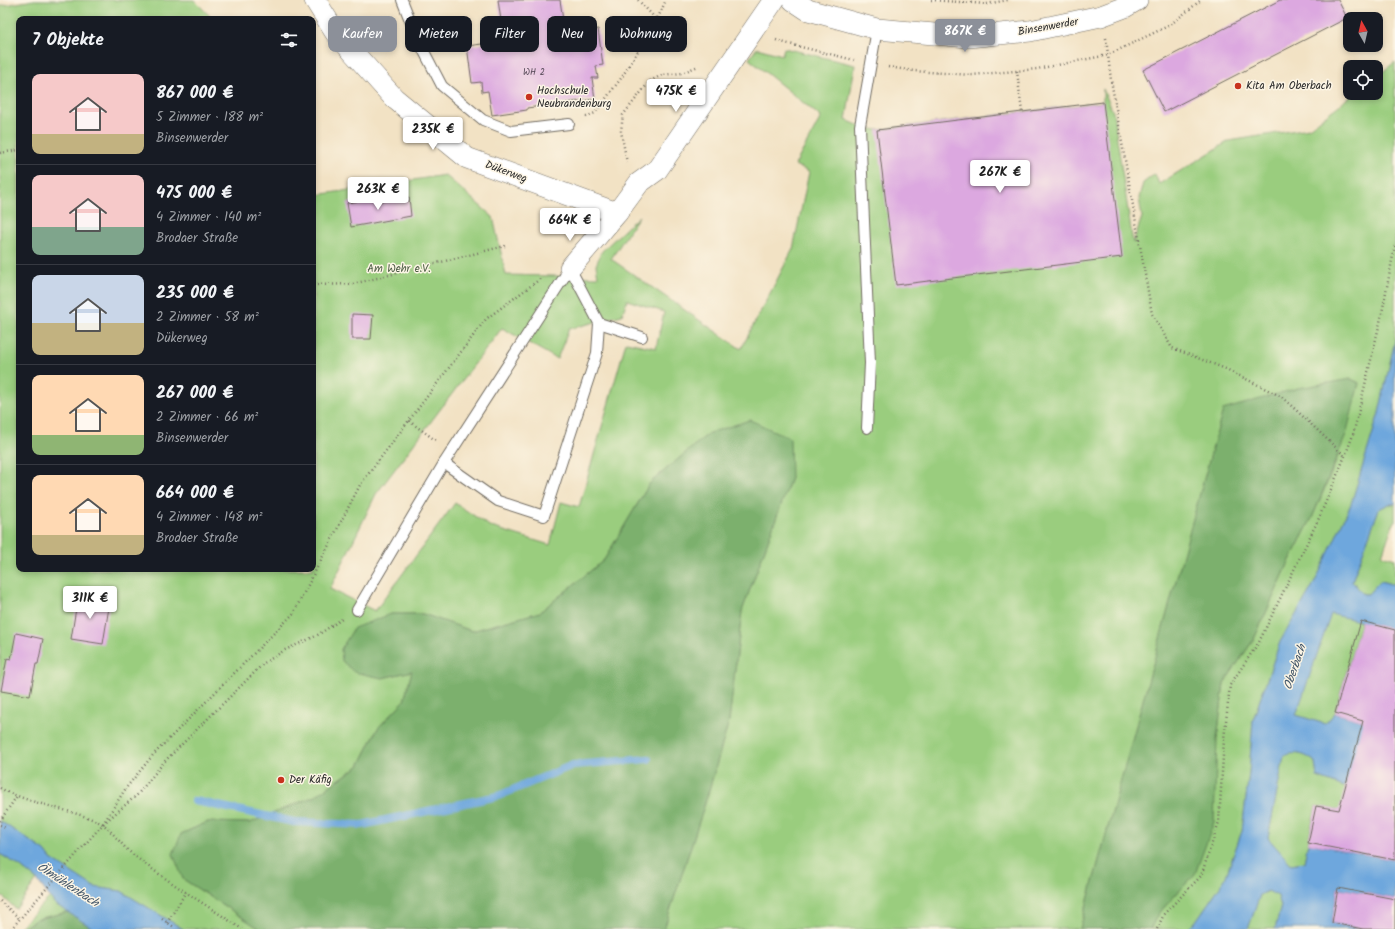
<!DOCTYPE html>
<html lang="de">
<head>
<meta charset="utf-8">
<style>
	:root { --surface:#171b24; --page:#20242c; --text:#f1f3f6; --muted:#9ea1a6; --line:#363941; --accent:#8c9099 }
	body { margin:0; font-family:Kalam,sans-serif; background:var(--page); color:var(--text); height:100vh; display:flex; flex-direction:column; font-size:15px; white-space:nowrap }
	* { box-sizing:border-box; margin:0 }
	p { font-size:13px; color:var(--muted) }
	.icon { flex:none; width:22px; height:22px; fill:none; stroke:currentColor; stroke-width:2; stroke-linecap:round; stroke-linejoin:round }
	.map { position:relative; flex:1; overflow:hidden }
	.side { position:absolute; left:16px; top:16px; width:300px; height:556px; display:flex; flex-direction:column; background:var(--surface); border-radius:8px; box-shadow:0 2px 6px #0003 }
	.side>* { flex:none }
	.banner { position:absolute; left:328px; top:16px; width:380px; height:36px; display:flex; gap:8px }
	.needle { width:26px; rotate:352deg }
	.fabs { position:absolute; left:1343px; top:12px; display:grid; gap:8px }
	.fabs a { display:grid; place-items:center; width:40px; height:40px; border-radius:8px; background:var(--surface); box-shadow:0 2px 6px #0003; font-size:20px }
	.price { position:absolute; translate:-50% -34px; padding:0 9px; border-radius:4px; background:#fff; color:#222; font-size:13px; line-height:26px; filter:drop-shadow(0 1px 2px #0008) }
	.price::after { content:''; position:absolute; left:50%; top:24px; width:12px; height:9px; margin-left:-6px; background:inherit; clip-path:polygon(0 0,100% 0,50% 100%) }
	.price.selected { background:var(--accent); color:#fff }
	ul { padding:0; list-style:none }
	li { display:flex; align-items:center; gap:12px; height:100px; padding:0 16px }
	li+li { border-top:1px solid var(--line) }
	li span { display:grid; place-items:center; flex:none; width:112px; height:80px; border-radius:8px; color:#555 }
	li>.icon { margin-inline-start:auto }
	span .icon { width:48px; height:48px; fill:#fffc; stroke-width:1 }
	li b { font-size:17px }
	h2 { display:flex; justify-content:space-between; align-items:center; height:48px; padding:0 16px; font-size:17px }
	.tag { padding:0 14px; border-radius:8px; background:var(--surface); box-shadow:0 2px 6px #0003; font-size:14px; line-height:36px }
	.tag.selected { background:var(--accent); color:#fff }
	.map>svg:first-child { display:block }
</style>
</head>
<body>
<div class="map">
<svg width="1395" height="929" viewBox="0 0 1395 929">
	<rect width="100%" height="100%" fill="#fcf5e5"/>
	<filter id="ink" filterUnits="userSpaceOnUse"><feTurbulence type="fractalNoise" baseFrequency=".025" numOctaves="2"/><feDisplacementMap in="SourceGraphic" scale="8" xChannelSelector="R" yChannelSelector="G"/><feConvolveMatrix kernelMatrix="1 2 1 2 8 2 1 2 1" color-interpolation-filters="sRGB"/></filter>
	<filter id="wash" filterUnits="userSpaceOnUse"><feTurbulence type="fractalNoise" baseFrequency=".012" numOctaves="4" result="noise"/><feDisplacementMap in="SourceGraphic" scale="16" xChannelSelector="R" yChannelSelector="G"/><feGaussianBlur stdDeviation="0.9" result="paint"/><feColorMatrix in="noise" values="0 0 0 0 0 0 0 0 0 0 0 0 0 0 0 0 0 1.4 0 .05"/><feComposite in="paint" operator="in"/></filter>
	<g filter="url(#wash)">
		<rect width="100%" height="100%" fill="#f2e2c4"/>
		<g fill="#9acd7e" stroke="#627c54" fill-rule="evenodd">
			<path d="M34,0h160l19,19h-194v550h294v-394l4,20 128,-20 48,42 13,58 92,2 -2,-12 6,-14 37,-35 -28,43 130,90 52,-100 16,-77 -14,-7 26,-48 -72,-58 8,-11 25,7 2,-7 71,17 -9,55 14,6 17,4 226,-28v-13l10,23 20,131 9,-26 -3,-19 4,-15 12,-9 4,10 70,-43 80,-13 46,-35h21v-16l19,-15v278l-16,73 -28,91 -36,78 -35,60 -27,78 -4,53 -7,58 -17,48 -29,42 -8,8h-38l8,-15 37,-41 22,-134 7,-56 30,-44 36,-79 22,-42 24,-56 23,-79 -8,-4 -128,32 -143,518h-416l43,-132 22,-76 13,-110 49,-133 -82,-45 -59,50 -46,77 -64,52 -68,19 -49,-17h-32l-9,64 30,-7 -8,30 -26,27 -19,38 -44,30 -65,27 -42,-1 -27,12 2,45 77,50h-77l-62,-38 -27,-4 -43,-28 -6,-8 -45,-30v-815zM627,300l37,12 -8,36 -30,-6 -47,165 -18,-5 -11,43 -59,-18 -36,-24 -80,108 -45,-22 46,-95 126,-166 55,31 12,-30 53,-14z"/>
			<polygon points="1389,504 1395,504 1395,521 1394,521 1382,555 1395,559 1395,585 1380,581 1368,594 1363,594 1352,581 1379,509"/>
			<polygon points="1331,613 1361,621 1335,713 1325,724 1296,715"/>
			<polygon points="1292,752 1308,756 1315,762 1317,777 1344,787 1348,779 1395,822 1316,806 1304,862 1290,864 1268,838 1284,756"/>
			<polygon points="0,854 21,867 37,880 16,909 0,894"/>
			<polygon points="1269,891 1278,895 1281,906 1275,929 1248,929 1260,895"/>
			<polygon points="50,897 55,904 68,912 37,919 21,929 18,929"/>
		</g>
		<g fill="#7bb06d" stroke="#536e4c">
			<polygon points="1351,379 1359,383 1346,435 1312,518 1290,560 1254,639 1224,683 1217,739 1214,822 1195,874 1158,914 1150,929 1080,929 1223,410 1298,388"/>
			<polygon points="750,420 790,438 791,478 742,611 729,721 707,797 664,929 260,929 183,879 173,854 181,834 208,822 250,823 315,796 359,766 378,728 404,701 412,671 382,678 354,672 342,661 341,649 354,628 391,614 423,614 472,631 540,612 604,560 650,483 709,433"/>
			<polygon points="68,912 94,929 21,929 37,919"/>
		</g>
		<g fill="#6ea7dd" stroke="#4c6984">
			<path d="M1395,340v164h-6l-10,5 -27,72 11,13h5l12,-13 15,4v45l-64,-16 -35,101 29,9 10,-11 60,17 -47,49 -4,8 -27,-10 -2,-15c-9,-8 -20,-11 -31,-6l-16,82 23,26 13,-2 4,-19 87,17v39l-57,-11 -6,35 31,6h-88l6,-23 -3,-10 -10,-5 -8,4 -12,34h-60l8,-8 29,-42 17,-48 7,-58 4,-53 27,-78 35,-60 36,-78 28,-91z"/>
			<polygon points="0,821 45,851 51,859 94,887 121,891 183,929 94,929 55,904 37,880 21,867 0,854"/>
		</g>
		<g fill="none" stroke-linecap="round" stroke-linejoin="round">
			<polyline stroke="#6ea7dd" stroke-width="8" points="195,801 294,822 362,825 498,796 573,765 648,759"/>
		</g>
		<g id="blocks">
			<g fill="#dca8e0">
				<polygon points="498,0 560,0 565,34 598,29 603,65 596,66 598,78 592,78 595,99 527,108 527,110 492,115 488,91 482,92 481,82 472,83 467,46 504,41"/>
				<polygon points="1280,0 1338,0 1347,18 1164,112 1143,70"/>
				<polygon points="1103,102 1122,257 896,285 877,130"/>
				<polygon points="409,197 411,216 351,227 347,203 376,198 377,202"/>
				<polygon points="352,314 373,315 371,339 352,339"/>
				<polygon points="78,596 110,601 103,644 71,639"/>
				<polygon points="1361,621 1395,630 1395,860 1308,843 1316,806 1339,810 1363,721 1335,713"/>
				<polygon points="16,633 43,639 38,664 36,664 30,696 1,691 7,658 11,659"/>
				<polygon points="1338,888 1395,899 1395,929 1363,929 1332,923"/>
			</g>
		</g>
	</g>
	<g filter="url(#ink)">
		<use href="#blocks" fill-opacity="0" stroke="#716b61" stroke-width="1"/>
		<g fill="none" stroke-linecap="round" stroke-linejoin="round">
			<g stroke="#716b61" stroke-width="12">
				<g id="lane">
					<polyline points="402,0 417,38 442,86 483,120 511,131 569,124"/>
					<polygon points="570,268 599,323 597,353 544,516 498,501 444,463"/>
					<polyline points="599,323 642,337"/>
					<polyline points="867,428 870,363 860,126 877,29"/>
					<polyline points="357,610 444,463"/>
				</g>
			</g>
			<g stroke="#716b61" stroke-width="22">
				<g id="street">
					<polyline points="315,0 335,32 394,98 467,158 617,213"/>
					<polyline points="793,0 808,10 877,29 968,37 1030,31 1101,16 1125,7 1137,0"/>
					<polyline points="570,268 617,213 639,183 657,170 774,0"/>
				</g>
			</g>
			<g stroke="#716b61" stroke-width="2.5" stroke-dasharray="1 3" stroke-linecap="butt">
				<polyline points="638,0 657,20"/>
				<polyline points="931,0 987,4 1008,0"/>
				<polyline points="1106,38 1111,80 1152,314 1172,348 1226,369 1282,397 1345,456"/>
				<polyline points="776,40 785,43 854,60"/>
				<polyline points="888,67 914,71 972,75 1037,69 1108,55 1170,25 1201,0"/>
				<polyline points="1017,71 1022,112"/>
				<polyline points="586,117 595,113 622,77 657,20 666,0"/>
				<polyline points="0,153 19,150"/>
				<polyline points="627,163 621,131 623,115 650,81 662,75 682,73 698,66"/>
				<polyline points="313,285 353,284 505,246"/>
				<polyline points="409,421 438,442"/>
				<path d="M0,788c31,17 69,20 101,35 9,5 21,23 30,30 35,28 74,51 111,76"/>
				<polyline points="0,821 17,796"/>
				<polyline points="103,824 126,788 153,755 293,614 360,485 486,319 540,279"/>
				<polyline points="0,825 5,827"/>
				<polyline points="0,901 20,919"/>
				<polyline points="162,919 174,927"/>
				<polyline points="167,923 186,892"/>
				<polyline points="11,929 103,824 137,795 165,761 264,663 285,650 316,636 342,619"/>
				<polyline points="1157,929 1164,914 1201,876 1219,822 1224,739 1230,685 1259,642 1319,518 1345,456 1353,435 1381,318 1395,245"/>
			</g>
			<use href="#lane" stroke="#fff" stroke-width="10"/>
			<use href="#street" stroke="#fff" stroke-width="21"/>
		</g>
	</g>
	<g fill="#c8321e" stroke="#fcf5e5" stroke-width="1.5">
		<circle cx="1238" cy="86" r="4"/>
		<circle cx="529" cy="97" r="4"/>
		<circle cx="281" cy="780" r="4"/>
	</g>
	<g text-anchor="middle" dominant-baseline="central" stroke-width="3" stroke-linejoin="round" paint-order="stroke">
		<g font-size="9" fill="#574a58">
			<text x="534" y="72">WH 2</text>
		</g>
		<g font-size="11" fill="#2b2b2b" stroke="#fcf5e5">
			<text transform="translate(1048 27) rotate(-10)">Binsenwerder</text>
			<text transform="translate(506 172) rotate(20)">Dükerweg</text>
		</g>
		<g font-size="11" fill="#2b2b2b" stroke="#fcf5e5" text-anchor="start">
			<text x="1246" y="86">Kita Am Oberbach</text>
			<text x="537" y="91">Hochschule<tspan x="537" dy="13">Neubrandenburg</tspan></text>
			<text x="289" y="780">Der Käfig</text>
		</g>
		<g font-size="11" fill="#4c5c44" stroke="#fcf5e5">
			<text x="399" y="269">Am Wehr e.V.</text>
		</g>
		<g font-size="12" font-style="italic" fill="#425669" stroke="#fcf5e5">
			<text transform="translate(1295 667) rotate(-71)">Oberbach</text>
			<text transform="translate(68 885) rotate(33)">Ölmühlenbach</text>
		</g>
	</g>
</svg>
<div class="fabs">
<a><svg class="needle" viewBox="-14 -14 28 28"><path d="M0-13l5 13h-10z" fill="#e53935"/><path d="M0 13l5-13h-10z" fill="#9ea1a6"/></svg></a>
<a><svg class="icon" aria-label="locate" viewBox="0 0 24 24"><circle cx="12" cy="12" r="6"/><path d="M12 2v4M12 18v4M2 12h4M18 12h4"/></svg></a>
</div>
<b class="price selected" style="left:965px;top:53px">867K €</b>
<b class="price" style="left:676px;top:113px">475K €</b>
<b class="price" style="left:433px;top:151px">235K €</b>
<b class="price" style="left:1000px;top:194px">267K €</b>
<b class="price" style="left:378px;top:211px">263K €</b>
<b class="price" style="left:570px;top:242px">664K €</b>
<b class="price" style="left:90px;top:620px">311K €</b>
<div class="banner">
<a class="tag selected">Kaufen</a>
<a class="tag">Mieten</a>
<a class="tag">Filter</a>
<a class="tag">Neu</a>
<a class="tag">Wohnung</a>
</div>
<section class="side">
<h2>7 Objekte<svg class="icon" aria-label="filters" viewBox="0 0 24 24"><path d="M4 7h16M4 17h16"/><circle cx="9" cy="7" r="2"/><circle cx="15" cy="17" r="2"/></svg></h2>
<ul>
<li><span style="background:linear-gradient(#f6c9c9 75%,#c2b280 0)"><svg class="icon" aria-label="home" viewBox="0 0 24 24"><path d="M3 11l9-7 9 7M6 9v11h12V9"/></svg></span><div><b>867 000 €</b><p>5 Zimmer · 188 m²</p><p>Binsenwerder</p></div></li>
<li><span style="background:linear-gradient(#f6c9c9 65%,#7fa58c 0)"><svg class="icon" aria-label="home" viewBox="0 0 24 24"><path d="M3 11l9-7 9 7M6 9v11h12V9"/></svg></span><div><b>475 000 €</b><p>4 Zimmer · 140 m²</p><p>Brodaer Straße</p></div></li>
<li><span style="background:linear-gradient(#c9d6e8 60%,#c2b280 0)"><svg class="icon" aria-label="home" viewBox="0 0 24 24"><path d="M3 11l9-7 9 7M6 9v11h12V9"/></svg></span><div><b>235 000 €</b><p>2 Zimmer · 58 m²</p><p>Dükerweg</p></div></li>
<li><span style="background:linear-gradient(#ffd9b3 75%,#8fb573 0)"><svg class="icon" aria-label="home" viewBox="0 0 24 24"><path d="M3 11l9-7 9 7M6 9v11h12V9"/></svg></span><div><b>267 000 €</b><p>2 Zimmer · 66 m²</p><p>Binsenwerder</p></div></li>
<li><span style="background:linear-gradient(#ffd9b3 75%,#c2b280 0)"><svg class="icon" aria-label="home" viewBox="0 0 24 24"><path d="M3 11l9-7 9 7M6 9v11h12V9"/></svg></span><div><b>664 000 €</b><p>4 Zimmer · 148 m²</p><p>Brodaer Straße</p></div></li>
</ul>
</section>
</div>
</body>
</html>
